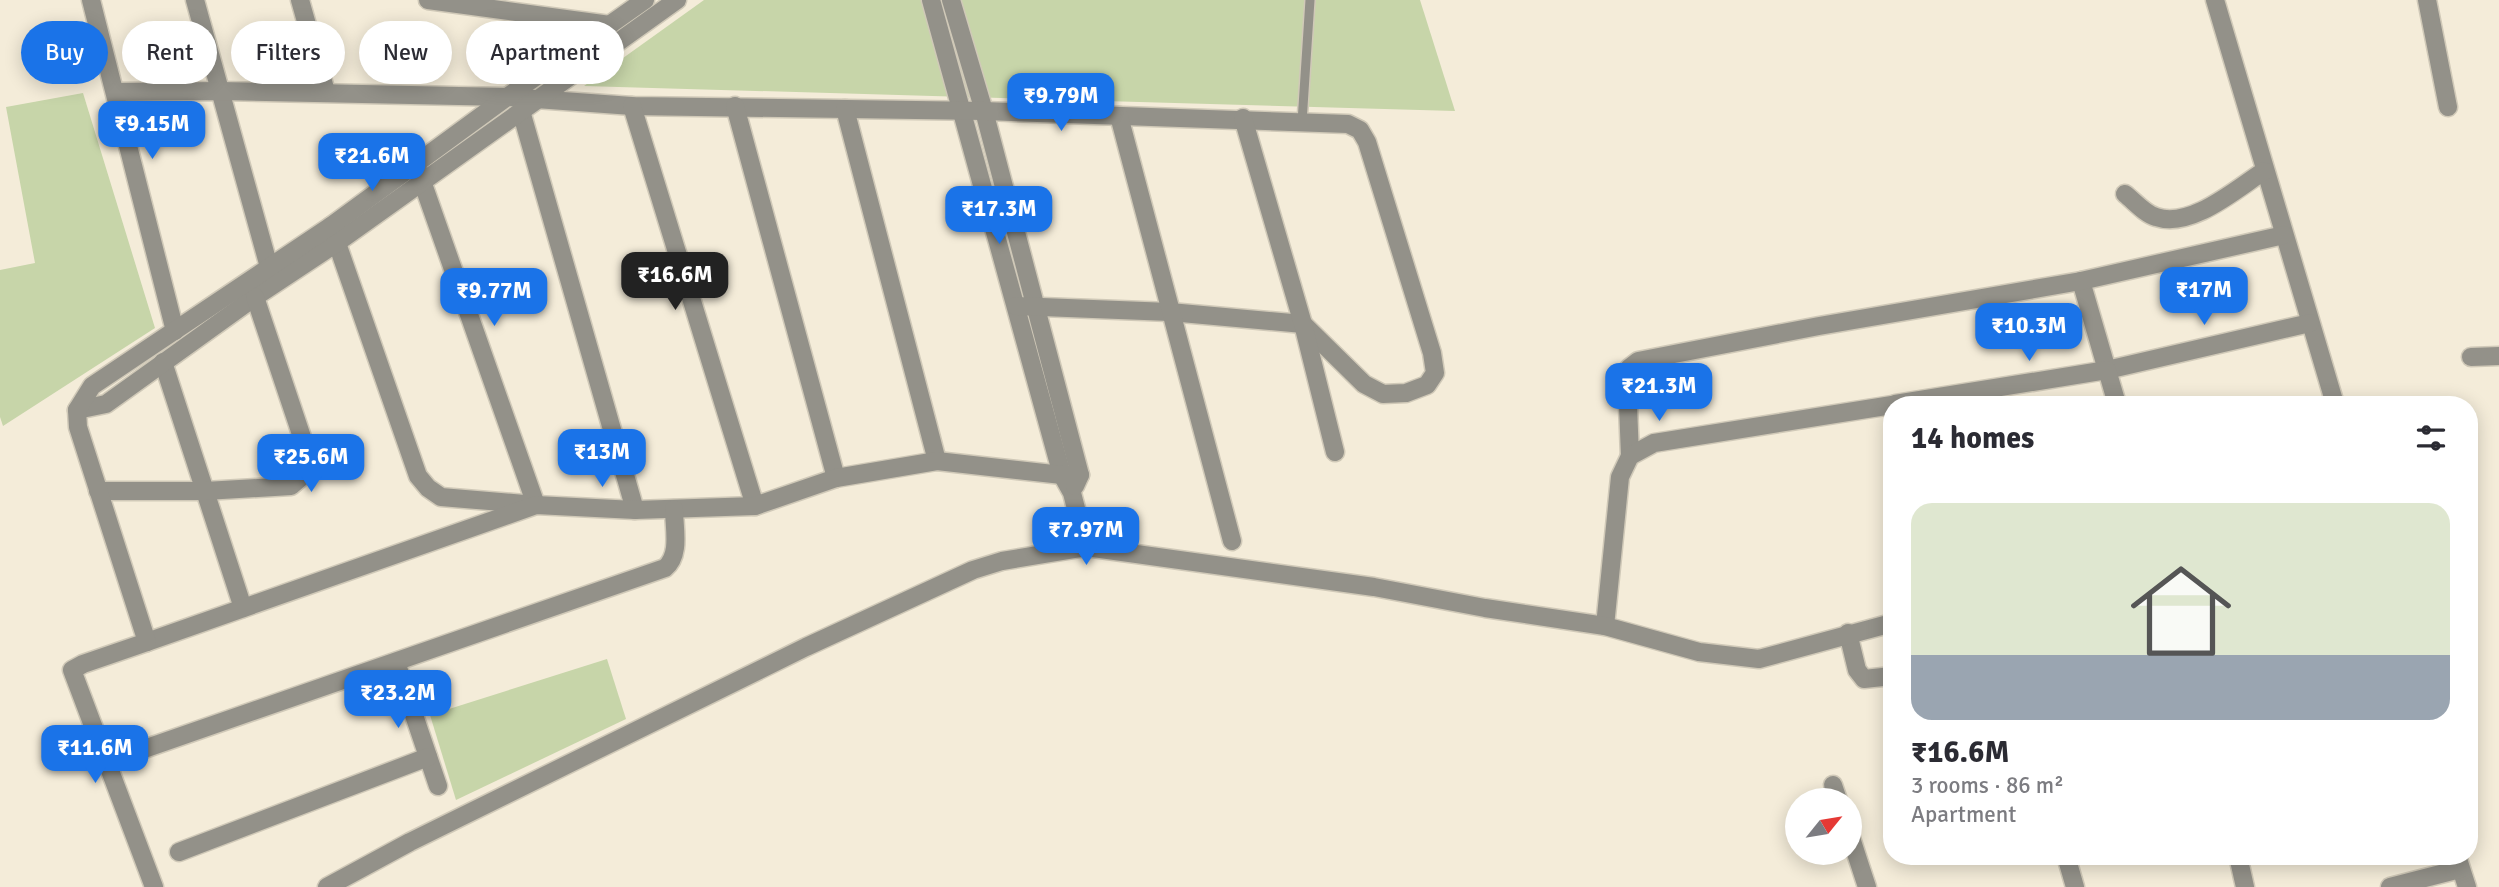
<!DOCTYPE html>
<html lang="en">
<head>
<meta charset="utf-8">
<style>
	:root { --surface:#fff; --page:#f7f7f7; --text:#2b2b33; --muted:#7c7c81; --accent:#1a73e8 }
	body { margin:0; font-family:Signika,sans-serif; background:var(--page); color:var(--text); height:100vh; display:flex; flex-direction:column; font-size:26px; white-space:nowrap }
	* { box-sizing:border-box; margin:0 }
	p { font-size:23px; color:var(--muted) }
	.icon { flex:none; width:38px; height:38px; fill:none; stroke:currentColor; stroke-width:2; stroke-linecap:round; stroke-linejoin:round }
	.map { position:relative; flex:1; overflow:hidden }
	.sheet { position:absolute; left:1883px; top:396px; width:595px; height:469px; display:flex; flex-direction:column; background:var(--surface); border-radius:28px; box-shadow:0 4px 18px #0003 }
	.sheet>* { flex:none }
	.guide { position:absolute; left:21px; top:21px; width:665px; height:63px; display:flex; gap:14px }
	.needle { width:46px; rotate:60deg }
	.tools { position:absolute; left:1785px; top:788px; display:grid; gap:14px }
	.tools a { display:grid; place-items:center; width:77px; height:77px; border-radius:50%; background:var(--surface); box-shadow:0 4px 18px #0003; font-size:35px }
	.price { position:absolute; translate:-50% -60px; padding:0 16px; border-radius:14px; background:var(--accent); color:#fff; font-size:23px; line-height:46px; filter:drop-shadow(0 2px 4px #0008) }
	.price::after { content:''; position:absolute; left:50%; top:42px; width:21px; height:16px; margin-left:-10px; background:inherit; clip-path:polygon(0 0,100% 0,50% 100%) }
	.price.on { background:#222; color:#fff }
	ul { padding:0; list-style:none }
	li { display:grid; align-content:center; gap:14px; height:371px; padding:0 28px }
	li span { display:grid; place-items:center; height:217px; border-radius:21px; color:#555 }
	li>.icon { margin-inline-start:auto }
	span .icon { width:126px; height:126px; fill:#fffc; stroke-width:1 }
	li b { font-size:30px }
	h2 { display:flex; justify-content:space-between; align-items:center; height:84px; padding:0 28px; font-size:30px }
	.pill { padding:0 24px; border-radius:32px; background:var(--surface); box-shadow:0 4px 18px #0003; font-size:24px; line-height:63px }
	.pill.on { background:var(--accent); color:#fff }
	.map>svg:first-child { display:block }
</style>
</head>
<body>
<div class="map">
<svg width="2499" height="887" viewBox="0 0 2499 887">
	<rect width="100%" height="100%" fill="#f4ecd9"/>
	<g fill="#c7d5a9">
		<polygon points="704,0 1420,0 1455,111 584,86"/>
		<polygon points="83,93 155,328 3,426 0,417 0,270 35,263 6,107"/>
		<polygon points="607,659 626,719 456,800 430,715"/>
	</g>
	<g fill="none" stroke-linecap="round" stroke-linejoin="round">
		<g stroke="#d0c9b8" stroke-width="12">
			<polyline id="lane" points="1302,122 1310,0"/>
		</g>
		<g stroke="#d0c9b8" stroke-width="21">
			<g id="street">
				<polyline points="91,0 175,331"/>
				<polyline points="195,0 269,267"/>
				<polyline points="300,0 326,92"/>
				<polyline points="428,0 610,25"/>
				<polyline points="931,0 1062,475 1072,493 1086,547"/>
				<polyline points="951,0 984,111 1080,475 1075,486"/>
				<polyline points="2215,0 2335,404"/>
				<polyline points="2427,0 2448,107"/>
				<polyline points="115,92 221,91 507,97 632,106 984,111 1348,124 1360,130 1367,142 1432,353 1435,373 1427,385 1406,393 1383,394 1364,384 1303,324 1170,312 1016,306"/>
				<polyline points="632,106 755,506"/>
				<polyline points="735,106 836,478"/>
				<polyline points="845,109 937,461"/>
				<polyline points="521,111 635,510"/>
				<polyline points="1119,116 1232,541"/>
				<polyline points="1243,118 1303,324 1335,452"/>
				<path d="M2125,194c9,7 20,20 31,23 35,12 80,-28 108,-46"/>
				<polyline points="331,226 418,476 428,488 441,497 536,505 416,164"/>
				<polyline points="2081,281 2107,370 2310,323"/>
				<polyline points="2471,357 2499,356"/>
				<polyline points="163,362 243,608"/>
				<polyline points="1895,404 2107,370 2117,404"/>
				<polyline points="77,410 106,404 255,297 338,242 677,0"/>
				<polyline points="1630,456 1627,380 1629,368 1638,361 1819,326 2081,281 2284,235"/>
				<polyline points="98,491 205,491 291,486 305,474 308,455 255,297"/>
				<polyline points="1605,626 1620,477 1630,456 1654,443 1892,405"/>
				<polyline points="1848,633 1857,670 1864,679 1892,676"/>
				<polyline points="147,642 536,505 635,510 755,506 836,478 937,461 1062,475 1080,475"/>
				<polyline points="396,662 438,786"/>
				<path d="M144,749l521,-181c16,-13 9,-40 9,-59"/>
				<polyline points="1833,785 1838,800"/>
				<polyline points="1850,835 1867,887"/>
				<polyline points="179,852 428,757"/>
				<polyline points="2066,856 2075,887"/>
				<polyline points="2238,856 2245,887"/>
				<polyline points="2457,856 2467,887"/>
				<polyline points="154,887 72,670 83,664 147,642 78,427 77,410 92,386 331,226 507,97 645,0"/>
				<polyline points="327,887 410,842 806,647 973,570 1002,561 1086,547 1374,587 1485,608 1605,626 1699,652 1759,659 1892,623"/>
				<polyline points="2390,887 2460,869"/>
			</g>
		</g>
		<use href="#lane" stroke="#939189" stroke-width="9"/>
		<use href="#street" stroke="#939189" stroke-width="18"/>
	</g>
</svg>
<div class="tools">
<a><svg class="needle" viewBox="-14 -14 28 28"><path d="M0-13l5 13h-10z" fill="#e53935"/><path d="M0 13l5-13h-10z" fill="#7c7c81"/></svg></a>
</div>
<b class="price" style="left:1061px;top:133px">₹9.79M</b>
<b class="price" style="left:152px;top:161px">₹9.15M</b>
<b class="price" style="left:372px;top:193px">₹21.6M</b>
<b class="price" style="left:999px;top:246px">₹17.3M</b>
<b class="price on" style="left:675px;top:312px">₹16.6M</b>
<b class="price" style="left:2204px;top:327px">₹17M</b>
<b class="price" style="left:494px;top:328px">₹9.77M</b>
<b class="price" style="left:2029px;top:363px">₹10.3M</b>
<b class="price" style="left:1659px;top:423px">₹21.3M</b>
<b class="price" style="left:602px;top:489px">₹13M</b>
<b class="price" style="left:311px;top:494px">₹25.6M</b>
<b class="price" style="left:1086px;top:567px">₹7.97M</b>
<b class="price" style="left:398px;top:730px">₹23.2M</b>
<b class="price" style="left:95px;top:785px">₹11.6M</b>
<div class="guide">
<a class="pill on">Buy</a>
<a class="pill">Rent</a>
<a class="pill">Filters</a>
<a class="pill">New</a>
<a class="pill">Apartment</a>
</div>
<section class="sheet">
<h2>14 homes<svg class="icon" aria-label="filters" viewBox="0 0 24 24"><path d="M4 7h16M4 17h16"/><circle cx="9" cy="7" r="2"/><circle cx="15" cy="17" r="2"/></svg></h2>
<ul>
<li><span style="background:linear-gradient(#dfe7d0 70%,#9aa5b1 0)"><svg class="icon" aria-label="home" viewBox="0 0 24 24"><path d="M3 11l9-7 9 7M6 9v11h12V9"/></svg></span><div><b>₹16.6M</b><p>3 rooms · 86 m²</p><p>Apartment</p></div></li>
</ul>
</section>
</div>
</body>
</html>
